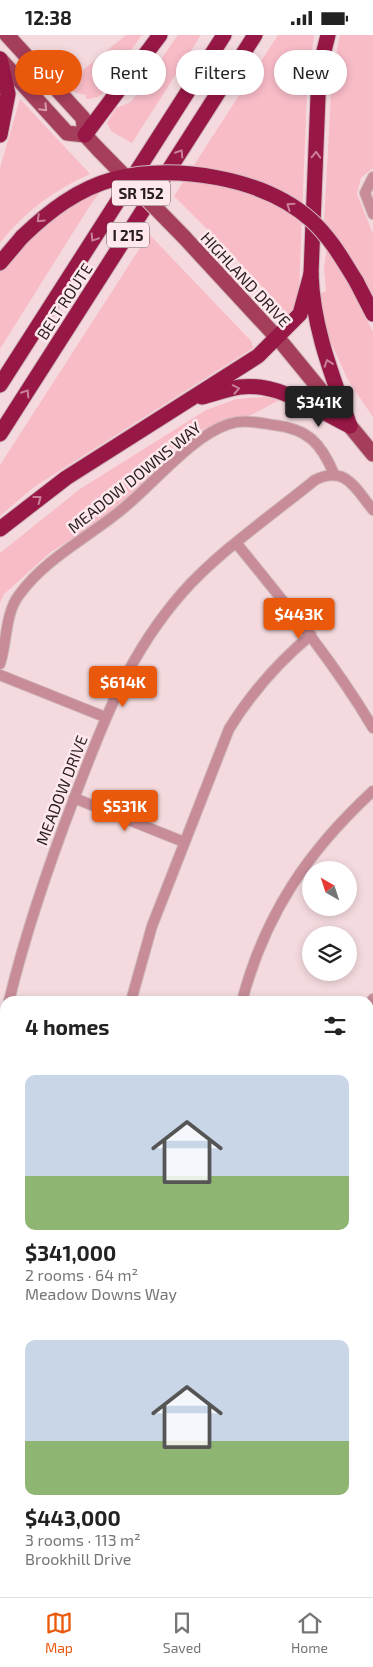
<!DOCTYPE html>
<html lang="en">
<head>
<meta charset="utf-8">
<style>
	:root { --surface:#fff; --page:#f6f6f6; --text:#222; --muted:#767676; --line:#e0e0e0; --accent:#ea580c }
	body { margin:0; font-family:"Exo 2",sans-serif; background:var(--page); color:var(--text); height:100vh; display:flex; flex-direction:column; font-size:19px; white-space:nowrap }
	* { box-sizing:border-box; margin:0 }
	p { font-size:16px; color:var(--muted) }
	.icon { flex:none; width:28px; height:28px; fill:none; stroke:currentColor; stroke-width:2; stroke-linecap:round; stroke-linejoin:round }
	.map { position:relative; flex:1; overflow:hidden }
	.details { position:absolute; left:0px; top:961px; width:374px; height:601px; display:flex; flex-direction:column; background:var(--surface); border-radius:15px 15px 0 0; box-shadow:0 2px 8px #0003 }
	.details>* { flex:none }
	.guide { position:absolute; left:15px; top:15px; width:344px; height:45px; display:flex; gap:10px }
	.needle { width:32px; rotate:321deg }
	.tools { position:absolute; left:302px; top:826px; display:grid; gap:10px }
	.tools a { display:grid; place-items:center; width:55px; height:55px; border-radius:50%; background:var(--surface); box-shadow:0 2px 8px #0003; font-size:25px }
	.price { position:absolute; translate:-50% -42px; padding:0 11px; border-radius:5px; background:var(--accent); color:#fff; font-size:16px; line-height:32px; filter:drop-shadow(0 1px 2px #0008) }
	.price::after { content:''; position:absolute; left:50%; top:30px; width:15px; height:11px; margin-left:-8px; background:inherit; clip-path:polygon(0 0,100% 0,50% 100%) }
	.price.active { background:#222; color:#fff }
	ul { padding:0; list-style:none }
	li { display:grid; align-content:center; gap:10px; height:265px; padding:0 25px }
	li span { display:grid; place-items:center; height:155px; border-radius:10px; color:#555 }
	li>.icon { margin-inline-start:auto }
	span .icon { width:90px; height:90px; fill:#fffc; stroke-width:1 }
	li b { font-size:21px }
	h2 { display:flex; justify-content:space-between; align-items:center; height:60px; padding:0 25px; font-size:21px }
	.pill { padding:0 18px; border-radius:22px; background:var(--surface); box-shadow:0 2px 8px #0003; font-size:18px; line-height:45px }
	.pill.active { background:var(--accent); color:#fff }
	.status { display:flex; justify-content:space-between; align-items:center; height:35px; padding:0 25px; background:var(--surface); direction:ltr }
	.status svg { height:14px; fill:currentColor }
	.menu { display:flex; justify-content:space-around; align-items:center; height:70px; border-top:1px solid var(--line); background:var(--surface); font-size:14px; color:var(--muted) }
	.menu a { display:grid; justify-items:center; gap:2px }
	.menu .active { color:var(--accent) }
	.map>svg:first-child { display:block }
</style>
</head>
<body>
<div class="status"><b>12:38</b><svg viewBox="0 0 49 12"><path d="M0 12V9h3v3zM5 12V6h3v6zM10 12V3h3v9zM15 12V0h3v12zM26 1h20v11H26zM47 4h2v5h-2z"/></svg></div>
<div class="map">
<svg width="373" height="1562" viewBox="0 0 373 1562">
	<rect width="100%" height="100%" fill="#f4dade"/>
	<polygon fill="#eecbd1" points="373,1541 373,1562 340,1562 345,1558 369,1558 369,1543"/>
	<g fill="#f8bcc7">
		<polygon points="126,0 142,0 107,48 109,53 98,62 89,64 86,64 86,60 74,57 66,49"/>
		<polygon points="178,0 201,0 132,108 111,96 107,88 116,73 131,67"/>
		<polygon points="278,0 314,0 307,56 299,257 294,277 288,280 229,216 174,161"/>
		<polygon points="340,0 373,0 373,133 361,143 357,159 373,199 373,264 343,210 324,188 332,41"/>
		<path d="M20,64l70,75c-36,16 -66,38 -90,69v-75z"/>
		<polygon points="101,156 89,172 0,314 0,233 52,174"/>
		<polygon points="149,199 252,307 253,313 34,452 0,481 0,430"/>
		<polygon points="327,211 338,227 373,297 373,382 348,345 332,310 329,310 318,259 326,256 324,234"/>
		<polygon points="265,362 279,365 251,380 203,394 171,415 175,419 100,486 51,517 4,559 0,568 0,518 80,454 206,375 236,364"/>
	</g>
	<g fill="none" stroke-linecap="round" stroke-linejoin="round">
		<g stroke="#cfb8bc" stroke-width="12">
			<g id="street">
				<polyline points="373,142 365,158 373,179"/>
				<path d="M237,509c48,59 97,118 136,184"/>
				<path d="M0,629c7,-21 5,-51 19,-69 26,-36 68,-57 101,-84 32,-25 71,-75 109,-87 15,-5 31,-1 45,1 34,4 47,18 60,49"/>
				<polyline points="0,640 105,682"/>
				<polyline points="74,763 184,807"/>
				<path d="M9,966c17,-71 40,-137 66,-205 29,-76 53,-141 107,-203 36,-41 90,-78 133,-113 31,-15 40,8 58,30"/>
				<path d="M131,966l21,-75 77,-197c23,-37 48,-66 82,-94"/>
				<path d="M242,966c23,-87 66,-150 131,-210"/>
				<polyline points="369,972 373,964"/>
				<polyline points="0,1005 5,983"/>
				<polyline points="369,1061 373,1063"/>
				<polyline points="0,1157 5,1178"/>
				<polyline points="369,1191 373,1192"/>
				<polyline points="0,1316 5,1311"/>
				<polyline points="369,1376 373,1384"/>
				<polyline points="0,1433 5,1442"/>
				<polyline points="369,1467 373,1464"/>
				<polyline points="65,1558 68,1562"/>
				<polyline points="199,1558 201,1562"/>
				<polyline points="332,1558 334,1562"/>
				<polyline points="216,1562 223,1558"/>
			</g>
		</g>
		<g stroke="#cfb8bc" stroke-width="17">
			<g id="primary">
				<polyline points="7,0 83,83 85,100 98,114"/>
				<polyline points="0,24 67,98 85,100"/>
				<polyline points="184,202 282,308 373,419"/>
			</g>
		</g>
		<g stroke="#cfb8bc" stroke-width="17">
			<g id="highway">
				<path d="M328,0l-9,36 -8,203c2,54 21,101 39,152"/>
				<polyline points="0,100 8,59 0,24"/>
				<polyline points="85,100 160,0"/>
				<polyline points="0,228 22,202"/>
				<polyline points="356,246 373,279"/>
				<polyline points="0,350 224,0"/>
				<path d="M202,362c12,-3 25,-8 38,-10 38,-5 77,23 110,39"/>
				<polyline points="0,399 255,0"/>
				<polyline points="0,494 66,443 258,321 300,279 311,239"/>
			</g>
		</g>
		<use href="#street" stroke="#c78c97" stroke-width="10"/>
		<use href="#primary" stroke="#a53e5b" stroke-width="15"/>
		<use href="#highway" stroke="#971746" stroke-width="15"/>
		<g stroke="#cfb8bc" stroke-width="17" stroke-linecap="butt">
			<polyline id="primary-bridge" points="98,114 184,202"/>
		</g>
		<g stroke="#cfb8bc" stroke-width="17" stroke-linecap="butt">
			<path id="highway-bridge" d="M22,202c26,-25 55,-48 92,-58 61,-15 149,-2 197,41 19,17 32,40 45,61"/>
		</g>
		<use href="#primary-bridge" stroke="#a53e5b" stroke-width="15"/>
		<use href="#highway-bridge" stroke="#971746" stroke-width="15"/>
	</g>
	<defs><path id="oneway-chevron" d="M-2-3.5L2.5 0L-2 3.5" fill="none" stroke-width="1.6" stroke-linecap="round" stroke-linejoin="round" transform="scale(1.25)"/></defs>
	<use stroke="#d69cab" href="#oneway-chevron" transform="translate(44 73) rotate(46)"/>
	<g stroke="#ca8099">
		<use href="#oneway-chevron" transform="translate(180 118) rotate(-57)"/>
		<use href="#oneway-chevron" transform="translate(316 120) rotate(-88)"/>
		<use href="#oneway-chevron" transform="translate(290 171) rotate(-145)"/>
		<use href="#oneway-chevron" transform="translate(40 184) rotate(136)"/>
		<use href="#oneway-chevron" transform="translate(94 203) rotate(123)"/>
		<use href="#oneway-chevron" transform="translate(328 328) rotate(-109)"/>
		<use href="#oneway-chevron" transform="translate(236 354) rotate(-11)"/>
		<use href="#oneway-chevron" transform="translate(26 358) rotate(-57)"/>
		<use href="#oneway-chevron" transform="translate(38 464) rotate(-37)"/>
	</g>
	<g text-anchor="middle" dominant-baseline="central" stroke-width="5" stroke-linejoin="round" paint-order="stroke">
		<g fill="#fee8ec" stroke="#685b5d" stroke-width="1">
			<rect x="112" y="145.5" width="58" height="25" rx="4"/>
			<rect x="107" y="187.5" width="42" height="25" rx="4"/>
		</g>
		<g font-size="15" font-weight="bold" fill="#281e20">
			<text x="141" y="158">SR 152</text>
			<text x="128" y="200">I 215</text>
		</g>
		<g font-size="16" fill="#281e20" stroke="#fee8ec">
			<text transform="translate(246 244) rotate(47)">HIGHLAND DRIVE</text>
			<text transform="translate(64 266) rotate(-57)">BELT ROUTE</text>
			<text transform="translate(134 442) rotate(-39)">MEADOW DOWNS WAY</text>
			<text transform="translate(61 755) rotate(-69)">MEADOW DRIVE</text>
		</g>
	</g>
</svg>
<div class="tools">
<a><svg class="needle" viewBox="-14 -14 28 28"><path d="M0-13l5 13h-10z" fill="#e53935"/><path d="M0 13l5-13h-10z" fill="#767676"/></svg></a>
<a><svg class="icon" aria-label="layers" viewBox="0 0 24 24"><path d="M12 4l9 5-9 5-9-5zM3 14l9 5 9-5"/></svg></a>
</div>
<b class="price active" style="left:319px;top:393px">$341K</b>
<b class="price" style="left:299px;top:605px">$443K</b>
<b class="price" style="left:123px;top:673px">$614K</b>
<b class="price" style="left:125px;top:797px">$531K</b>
<div class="guide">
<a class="pill active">Buy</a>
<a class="pill">Rent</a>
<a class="pill">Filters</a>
<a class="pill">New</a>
</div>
<section class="details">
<h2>4 homes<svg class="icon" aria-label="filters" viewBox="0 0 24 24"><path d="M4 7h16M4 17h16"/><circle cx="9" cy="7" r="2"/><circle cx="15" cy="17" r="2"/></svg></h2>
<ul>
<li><span style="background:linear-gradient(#c9d6e8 65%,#8fb573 0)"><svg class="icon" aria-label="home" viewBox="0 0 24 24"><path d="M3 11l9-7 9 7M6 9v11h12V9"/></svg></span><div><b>$341,000</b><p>2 rooms · 64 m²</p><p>Meadow Downs Way</p></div></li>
<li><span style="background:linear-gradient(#c9d6e8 65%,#8fb573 0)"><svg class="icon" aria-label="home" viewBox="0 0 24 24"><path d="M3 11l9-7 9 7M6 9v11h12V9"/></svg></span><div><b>$443,000</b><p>3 rooms · 113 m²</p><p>Brookhill Drive</p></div></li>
</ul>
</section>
</div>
<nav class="menu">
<a class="active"><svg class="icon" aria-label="map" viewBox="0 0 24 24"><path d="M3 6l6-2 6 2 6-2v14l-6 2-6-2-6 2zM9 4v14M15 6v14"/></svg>Map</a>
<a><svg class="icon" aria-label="saved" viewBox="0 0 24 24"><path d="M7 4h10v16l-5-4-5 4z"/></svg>Saved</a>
<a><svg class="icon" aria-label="home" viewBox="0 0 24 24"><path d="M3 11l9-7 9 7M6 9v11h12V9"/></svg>Home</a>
</nav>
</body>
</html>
